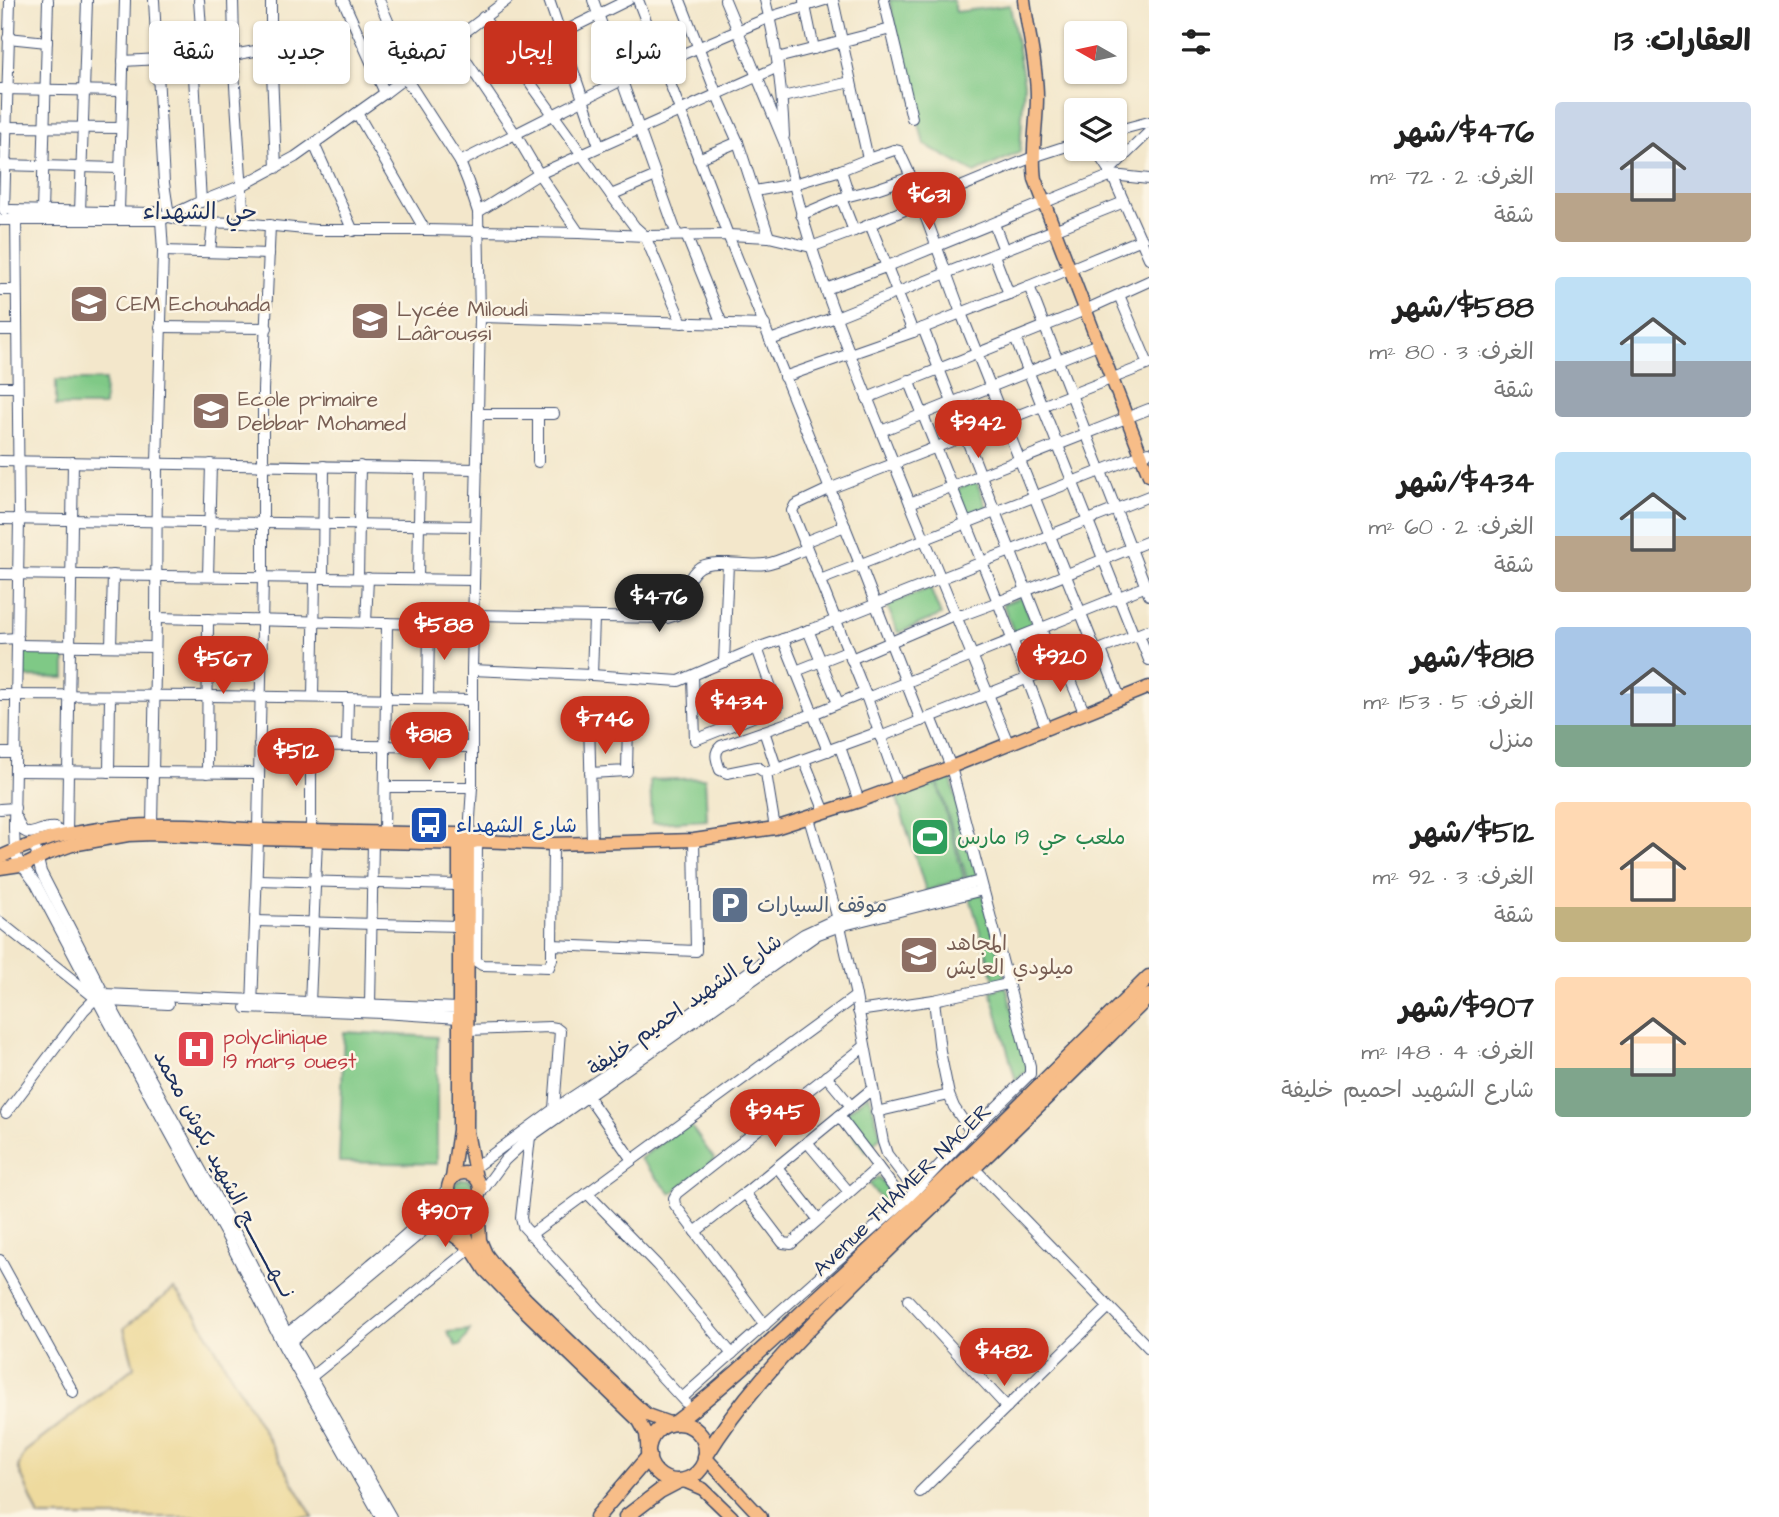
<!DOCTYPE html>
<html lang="ar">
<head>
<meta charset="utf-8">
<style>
	:root { --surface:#fff; --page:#f6f6f6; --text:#222; --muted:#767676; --accent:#c8321e }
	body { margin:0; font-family:"Architects Daughter","Playpen Sans Arabic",sans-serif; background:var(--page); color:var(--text); direction:rtl; height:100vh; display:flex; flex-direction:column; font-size:26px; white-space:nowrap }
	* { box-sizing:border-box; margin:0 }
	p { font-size:23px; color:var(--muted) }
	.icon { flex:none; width:38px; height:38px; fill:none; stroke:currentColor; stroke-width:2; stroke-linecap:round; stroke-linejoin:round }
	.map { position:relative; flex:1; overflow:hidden; direction:ltr }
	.sheet { display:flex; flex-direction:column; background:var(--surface); width:630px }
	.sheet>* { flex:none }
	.hud { position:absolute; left:21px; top:21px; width:665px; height:63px; direction:rtl; display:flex; gap:14px }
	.needle { width:46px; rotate:279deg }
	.buttons { position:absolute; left:1064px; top:21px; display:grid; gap:14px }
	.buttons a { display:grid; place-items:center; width:63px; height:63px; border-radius:7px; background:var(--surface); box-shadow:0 2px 5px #0004; font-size:35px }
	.price { position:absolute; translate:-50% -60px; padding:0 16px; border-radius:24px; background:var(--accent); color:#fff; font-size:23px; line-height:46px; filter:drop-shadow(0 2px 4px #0008) }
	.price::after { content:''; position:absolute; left:50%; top:42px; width:21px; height:16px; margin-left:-10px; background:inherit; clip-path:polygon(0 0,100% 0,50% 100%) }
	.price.on { background:#222; color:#fff }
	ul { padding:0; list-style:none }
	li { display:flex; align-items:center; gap:21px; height:175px; padding:0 28px }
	li span { display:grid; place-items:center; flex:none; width:196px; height:140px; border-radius:7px; color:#555 }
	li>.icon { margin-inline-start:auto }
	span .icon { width:84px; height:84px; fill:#fffc; stroke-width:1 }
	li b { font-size:30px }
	h2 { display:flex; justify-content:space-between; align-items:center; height:84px; padding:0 28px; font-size:30px }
	.chip { padding:0 24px; border-radius:7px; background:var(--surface); box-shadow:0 2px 5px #0004; font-size:24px; line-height:63px }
	.chip.on { background:var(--accent); color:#fff }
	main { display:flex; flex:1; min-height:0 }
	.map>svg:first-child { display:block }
</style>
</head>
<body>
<main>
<section class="sheet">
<h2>العقارات: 13<svg class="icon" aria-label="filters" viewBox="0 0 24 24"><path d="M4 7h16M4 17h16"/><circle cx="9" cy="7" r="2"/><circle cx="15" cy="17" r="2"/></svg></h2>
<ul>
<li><span style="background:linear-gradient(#c9d6e8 65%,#b9a48a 0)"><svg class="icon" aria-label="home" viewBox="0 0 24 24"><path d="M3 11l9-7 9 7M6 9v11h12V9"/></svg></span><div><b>$476/شهر</b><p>الغرف: 2 · 72 m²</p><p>شقة</p></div></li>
<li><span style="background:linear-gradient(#bfe0f5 60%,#9aa5b1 0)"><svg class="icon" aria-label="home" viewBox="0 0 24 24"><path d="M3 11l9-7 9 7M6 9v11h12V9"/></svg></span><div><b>$588/شهر</b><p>الغرف: 3 · 80 m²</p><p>شقة</p></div></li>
<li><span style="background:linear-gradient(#bfe0f5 60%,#b9a48a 0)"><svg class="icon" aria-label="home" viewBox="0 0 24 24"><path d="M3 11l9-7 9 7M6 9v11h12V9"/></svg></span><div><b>$434/شهر</b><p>الغرف: 2 · 60 m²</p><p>شقة</p></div></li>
<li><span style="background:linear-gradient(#a9c7e8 70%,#7fa58c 0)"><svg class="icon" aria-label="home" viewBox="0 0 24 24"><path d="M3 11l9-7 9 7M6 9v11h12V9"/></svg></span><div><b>$818/شهر</b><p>الغرف: 5 · 153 m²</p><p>منزل</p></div></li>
<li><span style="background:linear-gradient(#ffd9b3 75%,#c2b280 0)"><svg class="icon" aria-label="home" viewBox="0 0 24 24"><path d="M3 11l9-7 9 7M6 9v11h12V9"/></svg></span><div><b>$512/شهر</b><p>الغرف: 3 · 92 m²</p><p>شقة</p></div></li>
<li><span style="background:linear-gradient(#ffd9b3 65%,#7fa58c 0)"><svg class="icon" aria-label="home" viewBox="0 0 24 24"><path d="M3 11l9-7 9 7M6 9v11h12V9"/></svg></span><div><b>$907/شهر</b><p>الغرف: 4 · 148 m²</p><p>شارع الشهيد احميم خليفة</p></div></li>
</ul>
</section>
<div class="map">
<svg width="1149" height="1517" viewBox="0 0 1149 1517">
	<rect width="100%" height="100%" fill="#fcf5e5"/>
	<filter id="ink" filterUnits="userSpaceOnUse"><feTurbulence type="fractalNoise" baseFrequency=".0143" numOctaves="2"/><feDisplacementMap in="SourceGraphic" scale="14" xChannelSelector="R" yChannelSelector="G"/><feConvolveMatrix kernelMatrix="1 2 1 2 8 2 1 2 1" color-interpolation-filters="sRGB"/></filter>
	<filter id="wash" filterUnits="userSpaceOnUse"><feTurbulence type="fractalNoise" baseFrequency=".00686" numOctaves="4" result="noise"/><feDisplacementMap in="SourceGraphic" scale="28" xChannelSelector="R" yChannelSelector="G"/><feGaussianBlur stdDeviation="1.57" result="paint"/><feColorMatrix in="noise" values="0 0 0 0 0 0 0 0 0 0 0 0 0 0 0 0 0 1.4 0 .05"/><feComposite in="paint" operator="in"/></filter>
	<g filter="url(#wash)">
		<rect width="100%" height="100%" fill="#f3e7cb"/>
		<g fill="#7fc986" stroke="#4d7c72" stroke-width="2">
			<polygon points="889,0 953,0 956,12 1010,5 1024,83 1020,152 975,173 924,144"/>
			<polygon points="56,380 105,380 104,406 56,406"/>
			<polygon points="976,481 988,510 969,518 957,489"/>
			<polygon points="930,588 941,615 898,633 887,605"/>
			<polygon points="1022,597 1033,626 1014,633 1003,604"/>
			<polygon points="22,650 65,651 65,678 22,677"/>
			<polygon points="950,775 977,876 967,879 937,779"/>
			<polygon points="705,778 707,820 652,823 650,780"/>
			<polygon points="936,779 964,878 926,891 896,795"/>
			<polygon points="982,893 1006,980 995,983 970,897"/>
			<polygon points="1006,986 1028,1070 1016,1081 991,991"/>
			<polygon points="344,1032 437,1037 437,1164 339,1162"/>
			<polygon points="869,1094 881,1136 866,1152 841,1117"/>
			<polygon points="688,1122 715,1160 671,1194 640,1159"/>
			<polygon points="878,1177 898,1201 889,1209 869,1184"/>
			<circle cx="464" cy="1190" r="11"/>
			<polygon points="470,1330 460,1346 456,1346 447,1332"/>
		</g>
		<polygon fill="#eeda9e" stroke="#84847e" stroke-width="2" points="174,1289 197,1316 313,1517 39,1517 18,1467 26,1451 134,1367 124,1328"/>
	</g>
	<g filter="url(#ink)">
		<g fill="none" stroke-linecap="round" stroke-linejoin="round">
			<g stroke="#3b4b6e" stroke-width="12">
				<g id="minor">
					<polyline points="154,0 164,183 168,209"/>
					<polyline points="199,0 203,57"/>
					<polyline points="233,0 234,41 233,55 244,223"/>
					<polyline points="271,0 271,48 276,168"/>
					<polyline points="343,0 385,93"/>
					<polyline points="379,0 410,73"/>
					<polyline points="549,0 599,146"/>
					<polyline points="593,0 677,235"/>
					<polyline points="638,0 728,235 860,564 921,721"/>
					<polyline points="680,0 717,95 738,142 769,237"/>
					<polyline points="725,0 785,144 794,184 755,191"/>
					<path d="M765,0c12,45 17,90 19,136"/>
					<path d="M833,0l35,159 -27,11 -47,14c22,91 59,178 94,265 40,98 79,196 120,294"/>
					<polyline points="884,0 912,118"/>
					<polyline points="804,1 814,49"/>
					<polyline points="483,17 611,195 635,227 645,236 682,323"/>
					<polyline points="8,38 47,42"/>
					<polyline points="453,41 516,135 539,174 579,233"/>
					<polyline points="193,58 201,202"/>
					<polyline points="777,58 891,29"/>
					<polyline points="123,61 233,55 271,48"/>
					<polyline points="517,64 561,33 628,0"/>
					<polyline points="405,77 460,162 468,182 478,212 480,317 478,414 472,670 472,787 469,834"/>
					<polyline points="0,89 122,91"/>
					<polyline points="782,97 851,82"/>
					<polyline points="357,113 425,230"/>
					<polyline points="2,127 120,128"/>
					<polyline points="1115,131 1149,122"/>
					<polyline points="314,144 353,231"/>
					<polyline points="1095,149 1112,175 1149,258"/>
					<polyline points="698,159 738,142"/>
					<polyline points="868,159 894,150 899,151 911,177 961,313 1096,651"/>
					<polyline points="460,162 622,80 770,17 825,0"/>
					<polyline points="1,165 119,168"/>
					<polyline points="841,170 849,195"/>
					<polyline points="1109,171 1149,132"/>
					<polyline points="611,195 656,176"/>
					<polyline points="841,198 854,231"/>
					<polyline points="4,210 10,0"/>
					<polyline points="11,210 151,213 157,212"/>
					<polyline points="16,211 19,519 14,828 15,853 18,860 36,884 108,1020 224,1231 284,1347 381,1517"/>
					<polyline points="119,211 125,0"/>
					<polyline points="42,212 48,0"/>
					<polyline points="80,212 87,0"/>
					<polyline points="478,212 539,174 778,67"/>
					<polyline points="151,213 190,222 244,223 315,230 425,230 579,233 645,236 728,235 769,237 811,247 854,231 1033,157 1076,143"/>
					<polyline points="801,215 841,198 876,189 911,177"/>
					<polyline points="0,220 161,220 195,204 243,185 295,157 385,93 507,0"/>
					<polyline points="870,224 913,332"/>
					<polyline points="994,224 1004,250"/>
					<polyline points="686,235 722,324"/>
					<polyline points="163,251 269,254"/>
					<polyline points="210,252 213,222"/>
					<polyline points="994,255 1009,294"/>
					<polyline points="1029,286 1149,595"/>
					<polyline points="826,289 888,266 1112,175 1149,179"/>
					<polyline points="0,290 16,290"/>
					<polyline points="1119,295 1148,364"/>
					<polyline points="480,317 765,325"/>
					<polyline points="160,327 267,328"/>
					<polyline points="923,328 1056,667"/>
					<polyline points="0,330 16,330"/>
					<polyline points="1015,338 1134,636"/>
					<polyline points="770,340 836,317 1124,202"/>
					<polyline points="784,377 913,332 1029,286 1142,239"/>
					<polyline points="909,380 998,602 1046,728"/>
					<polyline points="0,387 17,387"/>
					<polyline points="867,398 1085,310 1149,281"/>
					<polyline points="478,414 554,414"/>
					<polyline points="881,431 1098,344"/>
					<polyline points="0,461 477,469"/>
					<polyline points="538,462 538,414"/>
					<polyline points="910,503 1149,409"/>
					<polyline points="0,519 475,526"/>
					<polyline points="804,542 845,526"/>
					<polyline points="0,574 474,580"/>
					<polyline points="208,576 211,464"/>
					<polyline points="323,578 324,466"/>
					<polyline points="358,578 360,466"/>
					<polyline points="418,579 420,468"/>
					<polyline points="820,580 1149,452"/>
					<path d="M473,615l194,3 10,-3c6,-15 8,-38 23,-48 15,-9 48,0 65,-3 14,-2 28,-10 41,-15"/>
					<polyline points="156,618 473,625"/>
					<polyline points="366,623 368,578"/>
					<polyline points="808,630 838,703"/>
					<polyline points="1139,635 1149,660"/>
					<polyline points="0,639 18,638"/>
					<polyline points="783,639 828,751"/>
					<polyline points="17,645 155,647"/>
					<polyline points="111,646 113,575"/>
					<polyline points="1101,650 1120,698"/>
					<polyline points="851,659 954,615 963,615 998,602 1149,541"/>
					<polyline points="724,662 728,563"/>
					<polyline points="1064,664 1084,712"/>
					<polyline points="472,670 592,675 679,681 757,648 821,626 1149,496"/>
					<polyline points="796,671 847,651"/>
					<polyline points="592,675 594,618"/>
					<polyline points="693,676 695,740 778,707 757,648"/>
					<polyline points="0,695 208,696 472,700"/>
					<polyline points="313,697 315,578"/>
					<polyline points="867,698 1149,585"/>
					<polyline points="428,699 429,624"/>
					<polyline points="764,731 777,770"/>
					<polyline points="880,737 1149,630"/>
					<polyline points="259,745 472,747"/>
					<polyline points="347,745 348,698"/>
					<polyline points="840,747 859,801"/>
					<polyline points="0,753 16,753"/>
					<polyline points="804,760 825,812"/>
					<polyline points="15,771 259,773"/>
					<polyline points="109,772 110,696"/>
					<polyline points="207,773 208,619"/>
					<polyline points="590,773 627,771 628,720 589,720 592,844"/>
					<polyline points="766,773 879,732"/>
					<polyline points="898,786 867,698 792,511 795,505 829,489 1149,364"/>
					<polyline points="385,787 472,787"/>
					<polyline points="0,809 15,808"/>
					<polyline points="809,818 840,926 856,996 883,1142 887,1154 915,1191"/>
					<path d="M17,819c8,27 22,6 38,9 2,1 7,6 9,7"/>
					<polyline points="152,825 156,618 157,463 163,251 161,220"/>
					<path d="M775,828l-9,-55 -9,-6 -30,6 -7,-3c-3,-9 -7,-17 1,-24l92,-32 51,-21"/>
					<polyline points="258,829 263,577 263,390 270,225"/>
					<polyline points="311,830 311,745"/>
					<polyline points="384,832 387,623"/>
					<polyline points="67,834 73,462"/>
					<polyline points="477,841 476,961 482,965 549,967 552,959 552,945"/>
					<polyline points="32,844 36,851 41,872 104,994 241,1243 291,1342 391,1517"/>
					<polyline points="553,844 552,945 696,951 694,840"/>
					<polyline points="257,880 458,885"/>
					<polyline points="255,921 458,926"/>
					<polyline points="0,922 93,996"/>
					<polyline points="934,1000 940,1051 949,1095 954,1107 971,1132"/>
					<polyline points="103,1003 108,1001 168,1004"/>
					<polyline points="310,1003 317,840"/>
					<polyline points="370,1004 373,842"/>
					<polyline points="252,1007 258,839"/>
					<polyline points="246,1008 383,1013 459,1018"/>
					<polyline points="858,1011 934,1000 1008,984"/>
					<polyline points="467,1030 550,1027 556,1028 560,1031 554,1109"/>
					<polyline points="826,1076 851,1106"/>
					<polyline points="588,1097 632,1160"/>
					<polyline points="876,1112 949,1095"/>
					<polyline points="6,1113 84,1010 96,998 104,994 459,1008"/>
					<polyline points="839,1116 904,1201"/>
					<polyline points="530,1137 521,1218 523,1226 685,1402"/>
					<polyline points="807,1142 849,1192"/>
					<polyline points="777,1167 818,1219"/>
					<polyline points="974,1168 1149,1348"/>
					<polyline points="467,1173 554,1109 604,1076 765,960 804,934 834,920 980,881"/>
					<polyline points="587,1193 657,1265 732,1354"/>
					<polyline points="745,1193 783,1243 791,1244 878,1167"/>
					<polyline points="480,1194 505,1160 530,1137 818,934 840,926 983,890"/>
					<polyline points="695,1232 745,1193 872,1089"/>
					<polyline points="530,1235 856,996"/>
					<polyline points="0,1260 73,1392"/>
					<polyline points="908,1300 1007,1407"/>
					<polyline points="765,1325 675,1205 674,1198 677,1193 865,1046"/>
					<path d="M283,1337c30,-24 59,-48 88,-73 28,-23 57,-46 77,-77"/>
					<polyline points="287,1345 440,1217 464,1206"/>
					<polyline points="311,1377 471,1248"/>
					<polyline points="682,1398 909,1197 971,1132 1030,1074 1030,1066 951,767 931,717"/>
					<polyline points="920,1492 1109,1307"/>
				</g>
			</g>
			<g stroke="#3b4b6e" stroke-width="15">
				<g id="major">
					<path d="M1024,0c4,33 13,64 13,97 0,28 -6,55 -2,82l114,296"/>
					<polyline points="468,837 467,1132 476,1178"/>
					<path d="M0,857c58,-28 124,-34 187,-32 25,1 50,4 75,5 65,1 131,3 197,4h10l8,7"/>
					<polyline points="0,868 27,864 47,854 72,845 128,835 154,834 258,839 467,844 477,841 553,844 694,840 775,828 859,801 951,767 1149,687"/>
					<circle cx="464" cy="1189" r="16"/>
					<polyline points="452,1178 459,1130 459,838"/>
					<polyline points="478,1199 480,1240 486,1254 496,1267 526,1299 637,1406 647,1415 672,1424"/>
					<polyline points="454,1202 471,1248 485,1270 520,1306 639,1421 646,1434 648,1453"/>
					<path d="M430,1224c16,5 26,13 39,23"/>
					<polyline points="705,1457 761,1517"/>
					<polyline points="682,1480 703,1489 732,1517"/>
				</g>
			</g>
			<g stroke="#3b4b6e" stroke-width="17">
				<g id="highway">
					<path d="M675,1423c51,-38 96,-82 143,-125 114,-104 222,-213 331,-321"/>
					<circle cx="677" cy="1452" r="29"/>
					<path d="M705,1457c35,-57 79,-104 125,-150 38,-38 76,-75 114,-111 70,-66 137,-133 205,-200"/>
					<polyline points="597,1517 649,1456"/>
					<polyline points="626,1517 660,1491 679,1481"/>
				</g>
			</g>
			<use href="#minor" stroke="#fff" stroke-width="10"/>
			<use href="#major" stroke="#f7bd88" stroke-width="12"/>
			<use href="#highway" stroke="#f7bd88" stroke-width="14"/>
		</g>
	</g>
	<defs>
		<g id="school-square" transform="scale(2.0125)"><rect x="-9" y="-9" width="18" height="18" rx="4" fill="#8d6e63" stroke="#fcf5e5"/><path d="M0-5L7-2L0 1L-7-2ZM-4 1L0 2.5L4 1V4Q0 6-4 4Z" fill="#fff"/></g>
		<g id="bus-square" transform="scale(2.0125)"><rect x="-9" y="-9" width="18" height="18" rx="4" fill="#1a4fb4" stroke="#fcf5e5"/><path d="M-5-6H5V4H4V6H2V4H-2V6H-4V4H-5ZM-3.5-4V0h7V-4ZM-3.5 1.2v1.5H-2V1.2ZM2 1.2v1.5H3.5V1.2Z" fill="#fff"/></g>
		<g id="stadium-square" transform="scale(2.0125)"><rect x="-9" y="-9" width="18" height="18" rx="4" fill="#2e9e5b" stroke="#fcf5e5"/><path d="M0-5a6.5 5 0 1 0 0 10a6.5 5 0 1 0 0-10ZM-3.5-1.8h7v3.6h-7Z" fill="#fff"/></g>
		<g id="parking-square" transform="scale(2.0125)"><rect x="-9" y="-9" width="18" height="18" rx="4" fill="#5c6f8a" stroke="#fcf5e5"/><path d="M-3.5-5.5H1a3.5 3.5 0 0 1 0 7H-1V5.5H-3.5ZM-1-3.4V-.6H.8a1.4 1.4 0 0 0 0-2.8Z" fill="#fff"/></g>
		<g id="hospital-square" transform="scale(2.0125)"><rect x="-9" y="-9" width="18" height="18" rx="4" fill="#e0444e" stroke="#fcf5e5"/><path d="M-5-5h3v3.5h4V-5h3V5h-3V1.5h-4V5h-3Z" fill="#fff"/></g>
	</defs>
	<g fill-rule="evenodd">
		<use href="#school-square" x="89" y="304"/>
		<use href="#school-square" x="370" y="321"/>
		<use href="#school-square" x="211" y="411"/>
		<use href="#bus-square" x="429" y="825"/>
		<use href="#stadium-square" x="930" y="837"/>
		<use href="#parking-square" x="730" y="905"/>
		<use href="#school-square" x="919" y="955"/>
		<use href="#hospital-square" x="196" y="1049"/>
	</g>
	<g text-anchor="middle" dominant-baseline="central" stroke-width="5" stroke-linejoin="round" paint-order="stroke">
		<g font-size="21" fill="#785e54" stroke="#fcf5e5" text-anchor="start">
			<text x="116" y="304">CEM Echouhada</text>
			<text x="397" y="309">Lycée Miloudi<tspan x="397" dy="24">Laâroussi</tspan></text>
			<text x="238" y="399">Ecole primaire<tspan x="238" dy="24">Debbar Mohamed</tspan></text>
			<text x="946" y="943">المجاهد<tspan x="946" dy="24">ميلودي العايش</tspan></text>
		</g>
		<g font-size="21" fill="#164399" stroke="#fcf5e5" text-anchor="start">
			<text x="456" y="825">شارع الشهداء</text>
		</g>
		<g font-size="21" fill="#27864d" stroke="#fcf5e5" text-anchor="start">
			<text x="957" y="837">ملعب حي 19 مارس</text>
		</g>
		<g font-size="21" fill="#4e5e75" stroke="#fcf5e5" text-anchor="start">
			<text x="757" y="905">موقف السيارات</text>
		</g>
		<g font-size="21" fill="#1b2f5e" stroke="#fcf5e5">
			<text transform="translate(685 1005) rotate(-35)">شارع الشهيد احميم خليفة</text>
			<text transform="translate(224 1174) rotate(62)">نـــهـــــــــــج الشهيد بكوش محمد</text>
			<text transform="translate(902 1190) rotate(-44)">Avenue THAMER NACER</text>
		</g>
		<g font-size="21" fill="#be3a42" stroke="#fcf5e5" text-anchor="start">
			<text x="223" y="1037">polyclinique<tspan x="223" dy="24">19 mars ouest</tspan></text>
		</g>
		<g font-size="23" fill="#1b2f5e" stroke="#fcf5e5">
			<text x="200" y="212">حي الشهداء</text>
		</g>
	</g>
</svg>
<div class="buttons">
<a><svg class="needle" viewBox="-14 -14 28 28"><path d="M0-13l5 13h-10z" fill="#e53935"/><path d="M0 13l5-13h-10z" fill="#767676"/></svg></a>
<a><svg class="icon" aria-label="layers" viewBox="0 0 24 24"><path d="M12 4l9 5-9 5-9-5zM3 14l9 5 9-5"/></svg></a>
</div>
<b class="price" style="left:929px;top:232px">$631</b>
<b class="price" style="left:978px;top:460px">$942</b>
<b class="price on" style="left:659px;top:634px">$476</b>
<b class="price" style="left:444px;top:662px">$588</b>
<b class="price" style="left:1060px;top:694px">$920</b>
<b class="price" style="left:223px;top:696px">$567</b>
<b class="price" style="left:739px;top:739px">$434</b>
<b class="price" style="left:605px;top:756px">$746</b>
<b class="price" style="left:429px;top:772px">$818</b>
<b class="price" style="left:296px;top:788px">$512</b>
<b class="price" style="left:775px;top:1149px">$945</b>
<b class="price" style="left:445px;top:1249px">$907</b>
<b class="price" style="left:1004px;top:1388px">$482</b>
<div class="hud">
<a class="chip">شراء</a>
<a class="chip on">إيجار</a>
<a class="chip">تصفية</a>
<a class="chip">جديد</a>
<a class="chip">شقة</a>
</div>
</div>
</main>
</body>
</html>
